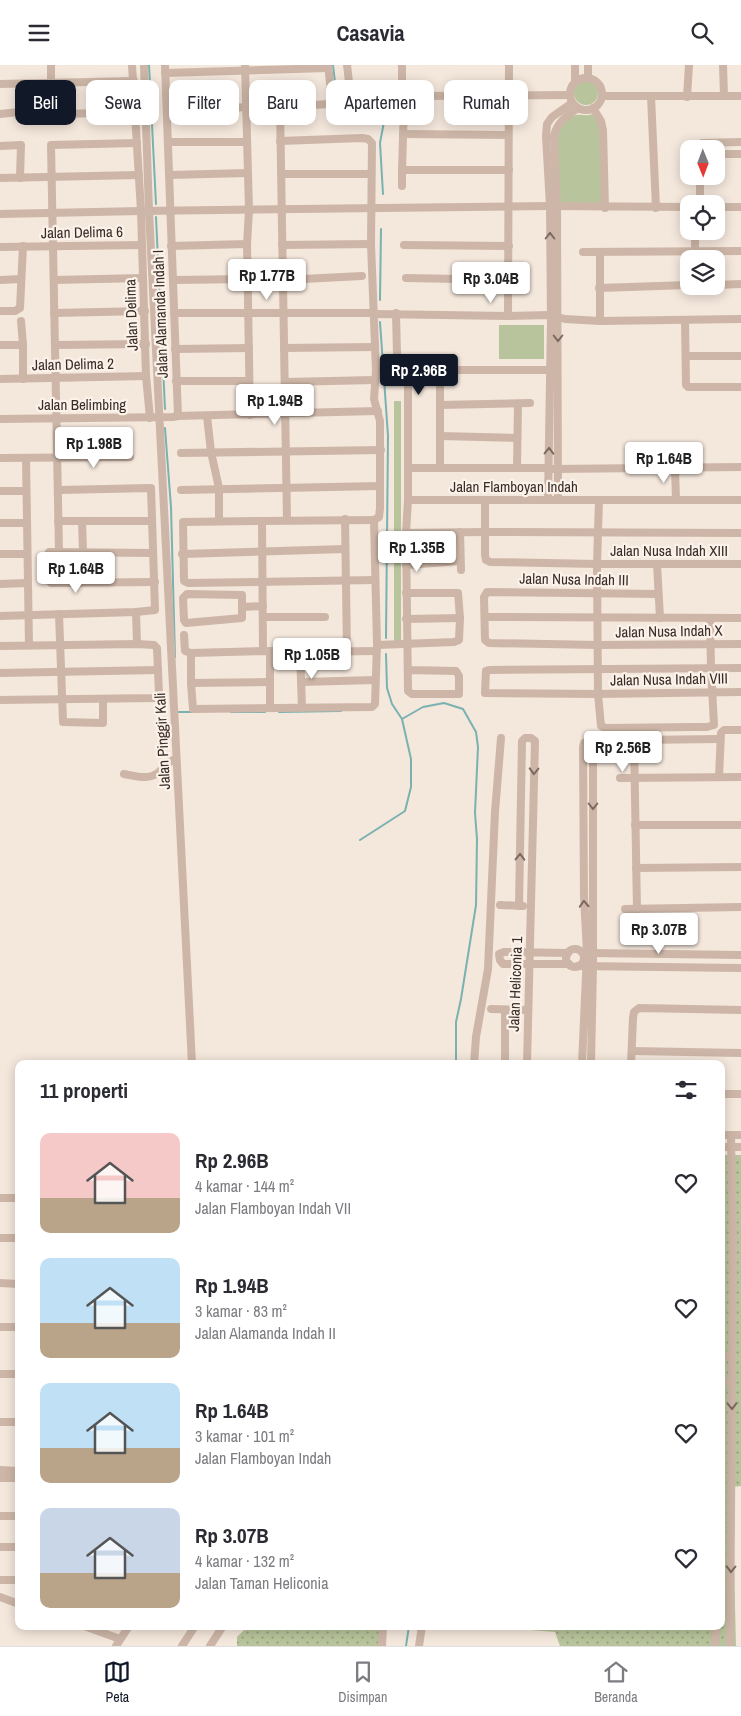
<!DOCTYPE html>
<html lang="id">
<head>
<meta charset="utf-8">
<style>
	:root { --surface:#fff; --page:#f2f2f3; --text:#2b2b33; --muted:#7c7c81; --line:#e1e1e2; --accent:#111827 }
	body { margin:0; font-family:"Archivo Narrow",sans-serif; background:var(--page); color:var(--text); height:100vh; display:flex; flex-direction:column; font-size:19px; white-space:nowrap }
	* { box-sizing:border-box; margin:0 }
	p { font-size:16px; color:var(--muted) }
	.icon { flex:none; width:28px; height:28px; fill:none; stroke:currentColor; stroke-width:2; stroke-linecap:round; stroke-linejoin:round }
	.map { position:relative; flex:1; overflow:hidden }
	.drawer { position:absolute; left:15px; top:995px; width:710px; height:570px; display:flex; flex-direction:column; background:var(--surface); border-radius:10px; box-shadow:0 2px 12px #0003 }
	.drawer>* { flex:none }
	.top-card { position:absolute; left:15px; top:15px; width:711px; height:45px; display:flex; gap:10px }
	.needle { width:32px; rotate:179deg }
	.tools { position:absolute; left:680px; top:75px; display:grid; gap:10px }
	.tools a { display:grid; place-items:center; width:45px; height:45px; border-radius:10px; background:var(--surface); box-shadow:0 2px 12px #0003; font-size:25px }
	.price { position:absolute; translate:-50% -42px; padding:0 11px; border-radius:5px; background:#fff; color:#222; font-size:16px; line-height:32px; filter:drop-shadow(0 1px 2px #0008) }
	.price::after { content:''; position:absolute; left:50%; top:30px; width:15px; height:11px; margin-left:-8px; background:inherit; clip-path:polygon(0 0,100% 0,50% 100%) }
	.price.selected { background:var(--accent); color:#fff }
	ul { padding:0; list-style:none }
	li { display:flex; align-items:center; gap:15px; height:125px; padding:0 25px }
	li span { display:grid; place-items:center; flex:none; width:140px; height:100px; border-radius:10px; color:#555 }
	li>.icon { margin-inline-start:auto }
	span .icon { width:60px; height:60px; fill:#fffc; stroke-width:1 }
	li b { font-size:21px }
	h2 { display:flex; justify-content:space-between; align-items:center; height:60px; padding:0 25px; font-size:21px }
	.pill { padding:0 18px; border-radius:10px; background:var(--surface); box-shadow:0 2px 12px #0003; font-size:18px; line-height:45px }
	.pill.selected { background:var(--accent); color:#fff }
	header { display:flex; justify-content:space-between; align-items:center; height:65px; padding:0 25px; background:var(--surface); font-size:22px; font-weight:700 }
	.tabs { display:flex; justify-content:space-around; align-items:center; height:70px; border-top:1px solid var(--line); background:var(--surface); font-size:14px; color:var(--muted) }
	.tabs a { display:grid; justify-items:center; gap:2px }
	.tabs .selected { color:var(--accent) }
	.map>svg:first-child { display:block }
</style>
</head>
<body>
<header><svg class="icon" aria-label="menu" viewBox="0 0 24 24"><path d="M4 6h16M4 12h16M4 18h16"/></svg>Casavia<svg class="icon" aria-label="search" viewBox="0 0 24 24"><circle cx="10" cy="10" r="6"/><path d="M15 15l6 6"/></svg></header>
<div class="map">
<svg width="741" height="1581" viewBox="0 0 741 1581">
	<defs>
		<pattern id="grass-dots" width="8" height="8" patternUnits="userSpaceOnUse" patternTransform="scale(1.25)"><rect width="8" height="8" fill="#b8c49b"/><path d="M2 2h.1M6 6h.1" fill="none" stroke="#979f7e" stroke-width="1.8" stroke-linecap="round"/></pattern>
	</defs>
	<rect width="100%" height="100%" fill="#f4e7dc"/>
	<g fill="url(#grass-dots)">
		<polygon points="721,1090 741,1090 741,1421 732,1422 736,1581 560,1581 555,1567 504,1563 504,1561 721,1561"/>
		<polygon points="248,1561 382,1561 378,1581 237,1581 237,1572"/>
	</g>
	<g fill="#b8c49b">
		<circle cx="586" cy="28" r="12"/>
		<path d="M592,49l6,7 3,9 1,76h-43l-2,-75c5,-5 12,-15 19,-16 6,-1 10,2 16,-1z"/>
		<rect x="499" y="260" width="45" height="34"/>
		<rect x="394" y="336" width="7" height="245"/>
	</g>
	<g fill="none" stroke-linecap="round" stroke-linejoin="round">
		<g stroke="#79b2b1" stroke-width="2">
			<polyline points="149,0 156,139"/>
			<polyline points="333,0 337,35 363,37 382,35 387,41 380,78 383,129"/>
			<polyline points="156,152 165,344"/>
			<polyline points="380,235 381,164"/>
			<polyline points="380,257 388,371 386,573"/>
			<polyline points="165,363 171,442 175,592"/>
			<polyline points="176,647 194,647"/>
			<polyline points="231,647 265,647"/>
			<polyline points="279,647 341,646"/>
			<polyline points="402,654 423,642 444,638 463,644 476,667 478,682 475,748 477,774 476,840 461,934 456,957 456,999"/>
			<polyline points="360,775 405,746 411,722 411,694 402,654 392,639 387,623 386,589"/>
			<polyline points="406,1581 409,1561"/>
		</g>
		<g stroke="#cdb6a7" stroke-width="8">
			<polyline points="51,0 51,42 53,47 63,49 135,47"/>
			<polyline points="132,0 141,146 146,311 150,353"/>
			<polyline points="144,0 149,146 192,999"/>
			<polyline points="165,0 178,351"/>
			<polyline points="245,0 249,145 247,179 250,350"/>
			<polyline points="347,0 349,17 351,20 397,21 402,18 402,0"/>
			<polyline points="723,0 724,31"/>
			<polyline points="165,8 328,3"/>
			<circle cx="586" cy="29" r="16"/>
			<polyline points="588,13 588,0"/>
			<polyline points="575,16 575,0"/>
			<polyline points="0,19 134,16"/>
			<polyline points="602,31 741,31"/>
			<polyline points="651,31 656,143"/>
			<polyline points="687,32 689,0"/>
			<polyline points="280,42 287,455"/>
			<polyline points="167,43 280,42 329,39 332,35 328,0"/>
			<polyline points="593,43 601,56 603,65 605,143"/>
			<polyline points="0,49 19,47 20,19"/>
			<polyline points="403,69 508,70"/>
			<polyline points="168,77 247,77"/>
			<polyline points="0,81 21,80 20,113"/>
			<polyline points="701,84 702,78 741,77"/>
			<polyline points="716,89 741,89"/>
			<polyline points="509,105 402,105 404,40 407,34 416,31 570,30"/>
			<polyline points="281,109 371,109"/>
			<polyline points="169,110 248,108"/>
			<polyline points="0,113 139,110"/>
			<polyline points="402,121 402,105"/>
			<polyline points="700,139 700,111"/>
			<polyline points="716,142 741,142"/>
			<polyline points="0,149 141,146 550,141 689,142"/>
			<polyline points="282,180 371,179"/>
			<polyline points="404,180 509,181"/>
			<polyline points="171,181 247,179"/>
			<polyline points="0,182 142,180"/>
			<polyline points="583,187 741,186"/>
			<polyline points="600,187 600,256"/>
			<polyline points="695,194 695,166"/>
			<polyline points="406,213 509,215"/>
			<polyline points="0,215 21,214"/>
			<polyline points="54,215 143,213"/>
			<polyline points="173,215 248,214"/>
			<polyline points="283,215 362,211"/>
			<polyline points="716,220 741,219"/>
			<polyline points="599,223 689,220"/>
			<polyline points="0,246 15,246 20,243 23,181"/>
			<polyline points="54,248 145,246"/>
			<polyline points="174,248 374,248"/>
			<polyline points="396,248 397,290"/>
			<polyline points="374,249 508,251 550,250 565,254 600,256 741,254"/>
			<polyline points="508,251 509,0"/>
			<polyline points="685,255 686,320 688,322 741,322"/>
			<polyline points="21,256 23,280"/>
			<polyline points="0,280 23,280 23,314"/>
			<polyline points="55,280 146,279"/>
			<polyline points="284,283 374,282"/>
			<polyline points="175,284 249,283"/>
			<polyline points="686,291 741,291"/>
			<polyline points="0,314 146,311"/>
			<polyline points="176,316 249,316"/>
			<polyline points="285,317 375,315"/>
			<polyline points="440,340 530,338"/>
			<polyline points="207,351 211,387 219,423 219,455"/>
			<polyline points="0,354 173,352 178,351 378,346"/>
			<polyline points="440,371 517,373"/>
			<polyline points="181,388 381,385"/>
			<polyline points="0,393 130,392"/>
			<polyline points="26,393 29,580"/>
			<polyline points="408,403 548,403"/>
			<polyline points="440,403 440,305"/>
			<polyline points="517,403 518,339"/>
			<polyline points="675,403 676,435"/>
			<polyline points="553,404 741,402"/>
			<polyline points="181,425 380,421"/>
			<polyline points="0,426 26,426"/>
			<polyline points="548,434 551,256 550,141 546,71 547,59 552,52 572,38"/>
			<path d="M558,434l-1,-292 -3,-71c3,-14 13,-20 24,-28"/>
			<polyline points="408,435 741,435"/>
			<polyline points="599,435 597,499 598,629 601,661 606,663 694,662 707,662 714,660 711,603 710,553"/>
			<polyline points="485,436 485,490 486,495 490,497 597,499 741,499"/>
			<polyline points="345,454 347,587"/>
			<polyline points="58,456 152,456"/>
			<polyline points="82,456 83,487"/>
			<polyline points="262,456 183,457 184,516 188,518 375,515"/>
			<polyline points="0,458 27,458"/>
			<polyline points="460,467 461,505"/>
			<polyline points="406,468 485,467 741,468"/>
			<polyline points="59,487 51,80 137,78"/>
			<polyline points="153,488 49,487 48,489 48,515 51,518 155,517"/>
			<polyline points="0,489 27,489"/>
			<polyline points="182,489 345,484"/>
			<polyline points="657,499 660,553"/>
			<polyline points="406,500 460,496"/>
			<polyline points="0,519 27,518"/>
			<polygon points="187,529 242,530 242,553 186,558 184,555 183,533"/>
			<polyline points="658,529 487,527 484,532 485,575 489,578 598,580 741,579"/>
			<polyline points="243,542 263,541"/>
			<polyline points="136,547 137,579"/>
			<polyline points="59,549 63,657 103,658 103,634"/>
			<polyline points="0,551 136,547 155,545 151,423 59,425"/>
			<polyline points="263,552 325,552"/>
			<polyline points="485,552 741,553"/>
			<polyline points="406,554 460,553"/>
			<polyline points="184,570 185,586 191,588"/>
			<polyline points="377,580 454,577 459,575 460,553 458,528 406,528"/>
			<polyline points="0,581 137,579 154,580 157,583 159,629 156,633 0,635"/>
			<polyline points="263,586 262,456 374,455"/>
			<polyline points="270,586 270,643"/>
			<polyline points="300,587 302,643"/>
			<polyline points="191,588 191,618 193,644 372,642 375,639 377,580 374,455 379,452 380,443 380,356 374,334 376,306 371,179 372,78 368,74 362,73 280,76"/>
			<polyline points="191,588 263,586 300,587 376,586"/>
			<polyline points="741,603 490,605 486,606 485,628 598,629 741,627"/>
			<polyline points="408,605 456,606 459,611 459,629 412,629 408,626 406,468 408,435 408,305 550,305"/>
			<polyline points="0,608 158,605"/>
			<polyline points="301,617 375,615"/>
			<polyline points="191,618 270,617"/>
			<path d="M124,709c12,2 26,7 36,-3 6,-5 8,-10 16,-12"/>
			<polyline points="719,712 721,668 724,665 741,665"/>
			<polyline points="620,713 741,712"/>
			<polyline points="635,760 741,760"/>
			<polyline points="636,803 741,802"/>
			<polyline points="500,840 523,841"/>
			<polyline points="519,841 522,676 525,673 531,673 535,676 527,999"/>
			<polyline points="625,844 741,842"/>
			<polyline points="637,844 634,677 637,675 720,674"/>
			<circle cx="575" cy="893" r="9"/>
			<polyline points="568,888 504,887 499,889 500,895 503,899 569,899"/>
			<polyline points="589,888 741,890"/>
			<polyline points="578,901 741,903"/>
			<polyline points="491,944 527,945"/>
			<polyline points="632,986 741,988"/>
			<polyline points="474,999 476,972 488,904 495,747 501,673"/>
			<polyline points="505,999 505,945"/>
			<polyline points="582,999 587,888 584,831 583,682 584,678 586,677 592,679 593,692 593,901 591,999"/>
			<polyline points="631,999 633,953 634,947 639,943 741,945"/>
			<polyline points="721,1029 741,1029"/>
			<polyline points="721,1070 741,1070"/>
			<polyline points="721,1082 741,1082"/>
			<polyline points="721,1121 721,1207"/>
			<polyline points="0,1133 19,1133"/>
			<polyline points="0,1173 19,1173"/>
			<polyline points="0,1218 19,1219"/>
			<polyline points="0,1262 19,1262"/>
			<polyline points="721,1291 732,1291"/>
			<polyline points="0,1309 19,1309"/>
			<polyline points="721,1316 732,1317"/>
			<polyline points="0,1357 19,1357"/>
			<polyline points="0,1405 19,1406"/>
			<polyline points="0,1413 19,1413"/>
			<polyline points="0,1451 19,1451"/>
			<polyline points="0,1482 19,1482"/>
			<polyline points="0,1515 19,1515"/>
			<polyline points="0,1532 19,1539"/>
			<polyline points="84,1561 120,1574"/>
			<polyline points="116,1581 129,1561"/>
			<polyline points="182,1581 195,1561"/>
			<polyline points="210,1581 223,1561"/>
			<polyline points="382,1581 383,1561"/>
			<polyline points="419,1581 422,1561"/>
			<polyline points="715,1581 716,1561"/>
			<polyline points="730,1581 733,1173 731,1070"/>
		</g>
	</g>
	<defs><path id="oneway-chevron" d="M-2-3.5L2.5 0L-2 3.5" fill="none" stroke-width="1.6" stroke-linecap="round" stroke-linejoin="round" transform="scale(1.25)"/></defs>
	<g stroke="#7c6a61">
		<use href="#oneway-chevron" transform="translate(550 171) rotate(-90)"/>
		<use href="#oneway-chevron" transform="translate(558 273) rotate(90)"/>
		<use href="#oneway-chevron" transform="translate(549 386) rotate(-89)"/>
		<use href="#oneway-chevron" transform="translate(534 706) rotate(92)"/>
		<use href="#oneway-chevron" transform="translate(593 741) rotate(90)"/>
		<use href="#oneway-chevron" transform="translate(520 792) rotate(-89)"/>
		<use href="#oneway-chevron" transform="translate(584 839) rotate(-93)"/>
		<use href="#oneway-chevron" transform="translate(732 1341) rotate(89)"/>
		<use href="#oneway-chevron" transform="translate(731 1504) rotate(91)"/>
	</g>
	<g text-anchor="middle" dominant-baseline="central" stroke-width="4.5" stroke-linejoin="round" paint-order="stroke">
		<g font-size="15" fill="#392c28" stroke="#fbf2e9">
			<text transform="translate(82 167) rotate(-1)">Jalan Delima 6</text>
			<text transform="translate(160 249) rotate(-92)">Jalan Alamanda Indah I</text>
			<text transform="translate(131 250) rotate(-92)">Jalan Delima</text>
			<text transform="translate(73 299) rotate(-1)">Jalan Delima 2</text>
			<text x="82" y="339">Jalan Belimbing</text>
			<text x="514" y="421">Jalan Flamboyan Indah</text>
			<text x="669" y="485">Jalan Nusa Indah XIII</text>
			<text transform="translate(574 514) rotate(1)">Jalan Nusa Indah III</text>
			<text transform="translate(669 566) rotate(-1)">Jalan Nusa Indah X</text>
			<text transform="translate(669 614) rotate(-1)">Jalan Nusa Indah VIII</text>
			<text transform="translate(162 676) rotate(-93)">Jalan Pinggir Kali</text>
			<text transform="translate(515 919) rotate(-88)">Jalan Heliconia 1</text>
		</g>
	</g>
</svg>
<div class="tools">
<a><svg class="needle" viewBox="-14 -14 28 28"><path d="M0-13l5 13h-10z" fill="#e53935"/><path d="M0 13l5-13h-10z" fill="#7c7c81"/></svg></a>
<a><svg class="icon" aria-label="locate" viewBox="0 0 24 24"><circle cx="12" cy="12" r="6"/><path d="M12 2v4M12 18v4M2 12h4M18 12h4"/></svg></a>
<a><svg class="icon" aria-label="layers" viewBox="0 0 24 24"><path d="M12 4l9 5-9 5-9-5zM3 14l9 5 9-5"/></svg></a>
</div>
<b class="price" style="left:267px;top:236px">Rp 1.77B</b>
<b class="price" style="left:491px;top:239px">Rp 3.04B</b>
<b class="price selected" style="left:419px;top:331px">Rp 2.96B</b>
<b class="price" style="left:275px;top:361px">Rp 1.94B</b>
<b class="price" style="left:94px;top:404px">Rp 1.98B</b>
<b class="price" style="left:664px;top:419px">Rp 1.64B</b>
<b class="price" style="left:417px;top:508px">Rp 1.35B</b>
<b class="price" style="left:76px;top:529px">Rp 1.64B</b>
<b class="price" style="left:312px;top:615px">Rp 1.05B</b>
<b class="price" style="left:623px;top:708px">Rp 2.56B</b>
<b class="price" style="left:659px;top:890px">Rp 3.07B</b>
<div class="top-card">
<a class="pill selected">Beli</a>
<a class="pill">Sewa</a>
<a class="pill">Filter</a>
<a class="pill">Baru</a>
<a class="pill">Apartemen</a>
<a class="pill">Rumah</a>
</div>
<section class="drawer">
<h2>11 properti<svg class="icon" aria-label="filters" viewBox="0 0 24 24"><path d="M4 7h16M4 17h16"/><circle cx="9" cy="7" r="2"/><circle cx="15" cy="17" r="2"/></svg></h2>
<ul>
<li><span style="background:linear-gradient(#f6c9c9 65%,#b9a48a 0)"><svg class="icon" aria-label="home" viewBox="0 0 24 24"><path d="M3 11l9-7 9 7M6 9v11h12V9"/></svg></span><div><b>Rp 2.96B</b><p>4 kamar · 144 m²</p><p>Jalan Flamboyan Indah VII</p></div><svg class="icon" aria-label="heart" viewBox="0 0 24 24"><path d="M12 20l-8-8c-3-5 5-10 8-4 3-6 11-1 8 4z"/></svg></li>
<li><span style="background:linear-gradient(#bfe0f5 65%,#b9a48a 0)"><svg class="icon" aria-label="home" viewBox="0 0 24 24"><path d="M3 11l9-7 9 7M6 9v11h12V9"/></svg></span><div><b>Rp 1.94B</b><p>3 kamar · 83 m²</p><p>Jalan Alamanda Indah II</p></div><svg class="icon" aria-label="heart" viewBox="0 0 24 24"><path d="M12 20l-8-8c-3-5 5-10 8-4 3-6 11-1 8 4z"/></svg></li>
<li><span style="background:linear-gradient(#bfe0f5 65%,#b9a48a 0)"><svg class="icon" aria-label="home" viewBox="0 0 24 24"><path d="M3 11l9-7 9 7M6 9v11h12V9"/></svg></span><div><b>Rp 1.64B</b><p>3 kamar · 101 m²</p><p>Jalan Flamboyan Indah</p></div><svg class="icon" aria-label="heart" viewBox="0 0 24 24"><path d="M12 20l-8-8c-3-5 5-10 8-4 3-6 11-1 8 4z"/></svg></li>
<li><span style="background:linear-gradient(#c9d6e8 65%,#b9a48a 0)"><svg class="icon" aria-label="home" viewBox="0 0 24 24"><path d="M3 11l9-7 9 7M6 9v11h12V9"/></svg></span><div><b>Rp 3.07B</b><p>4 kamar · 132 m²</p><p>Jalan Taman Heliconia</p></div><svg class="icon" aria-label="heart" viewBox="0 0 24 24"><path d="M12 20l-8-8c-3-5 5-10 8-4 3-6 11-1 8 4z"/></svg></li>
</ul>
</section>
</div>
<nav class="tabs">
<a class="selected"><svg class="icon" aria-label="map" viewBox="0 0 24 24"><path d="M3 6l6-2 6 2 6-2v14l-6 2-6-2-6 2zM9 4v14M15 6v14"/></svg>Peta</a>
<a><svg class="icon" aria-label="saved" viewBox="0 0 24 24"><path d="M7 4h10v16l-5-4-5 4z"/></svg>Disimpan</a>
<a><svg class="icon" aria-label="home" viewBox="0 0 24 24"><path d="M3 11l9-7 9 7M6 9v11h12V9"/></svg>Beranda</a>
</nav>
</body>
</html>
